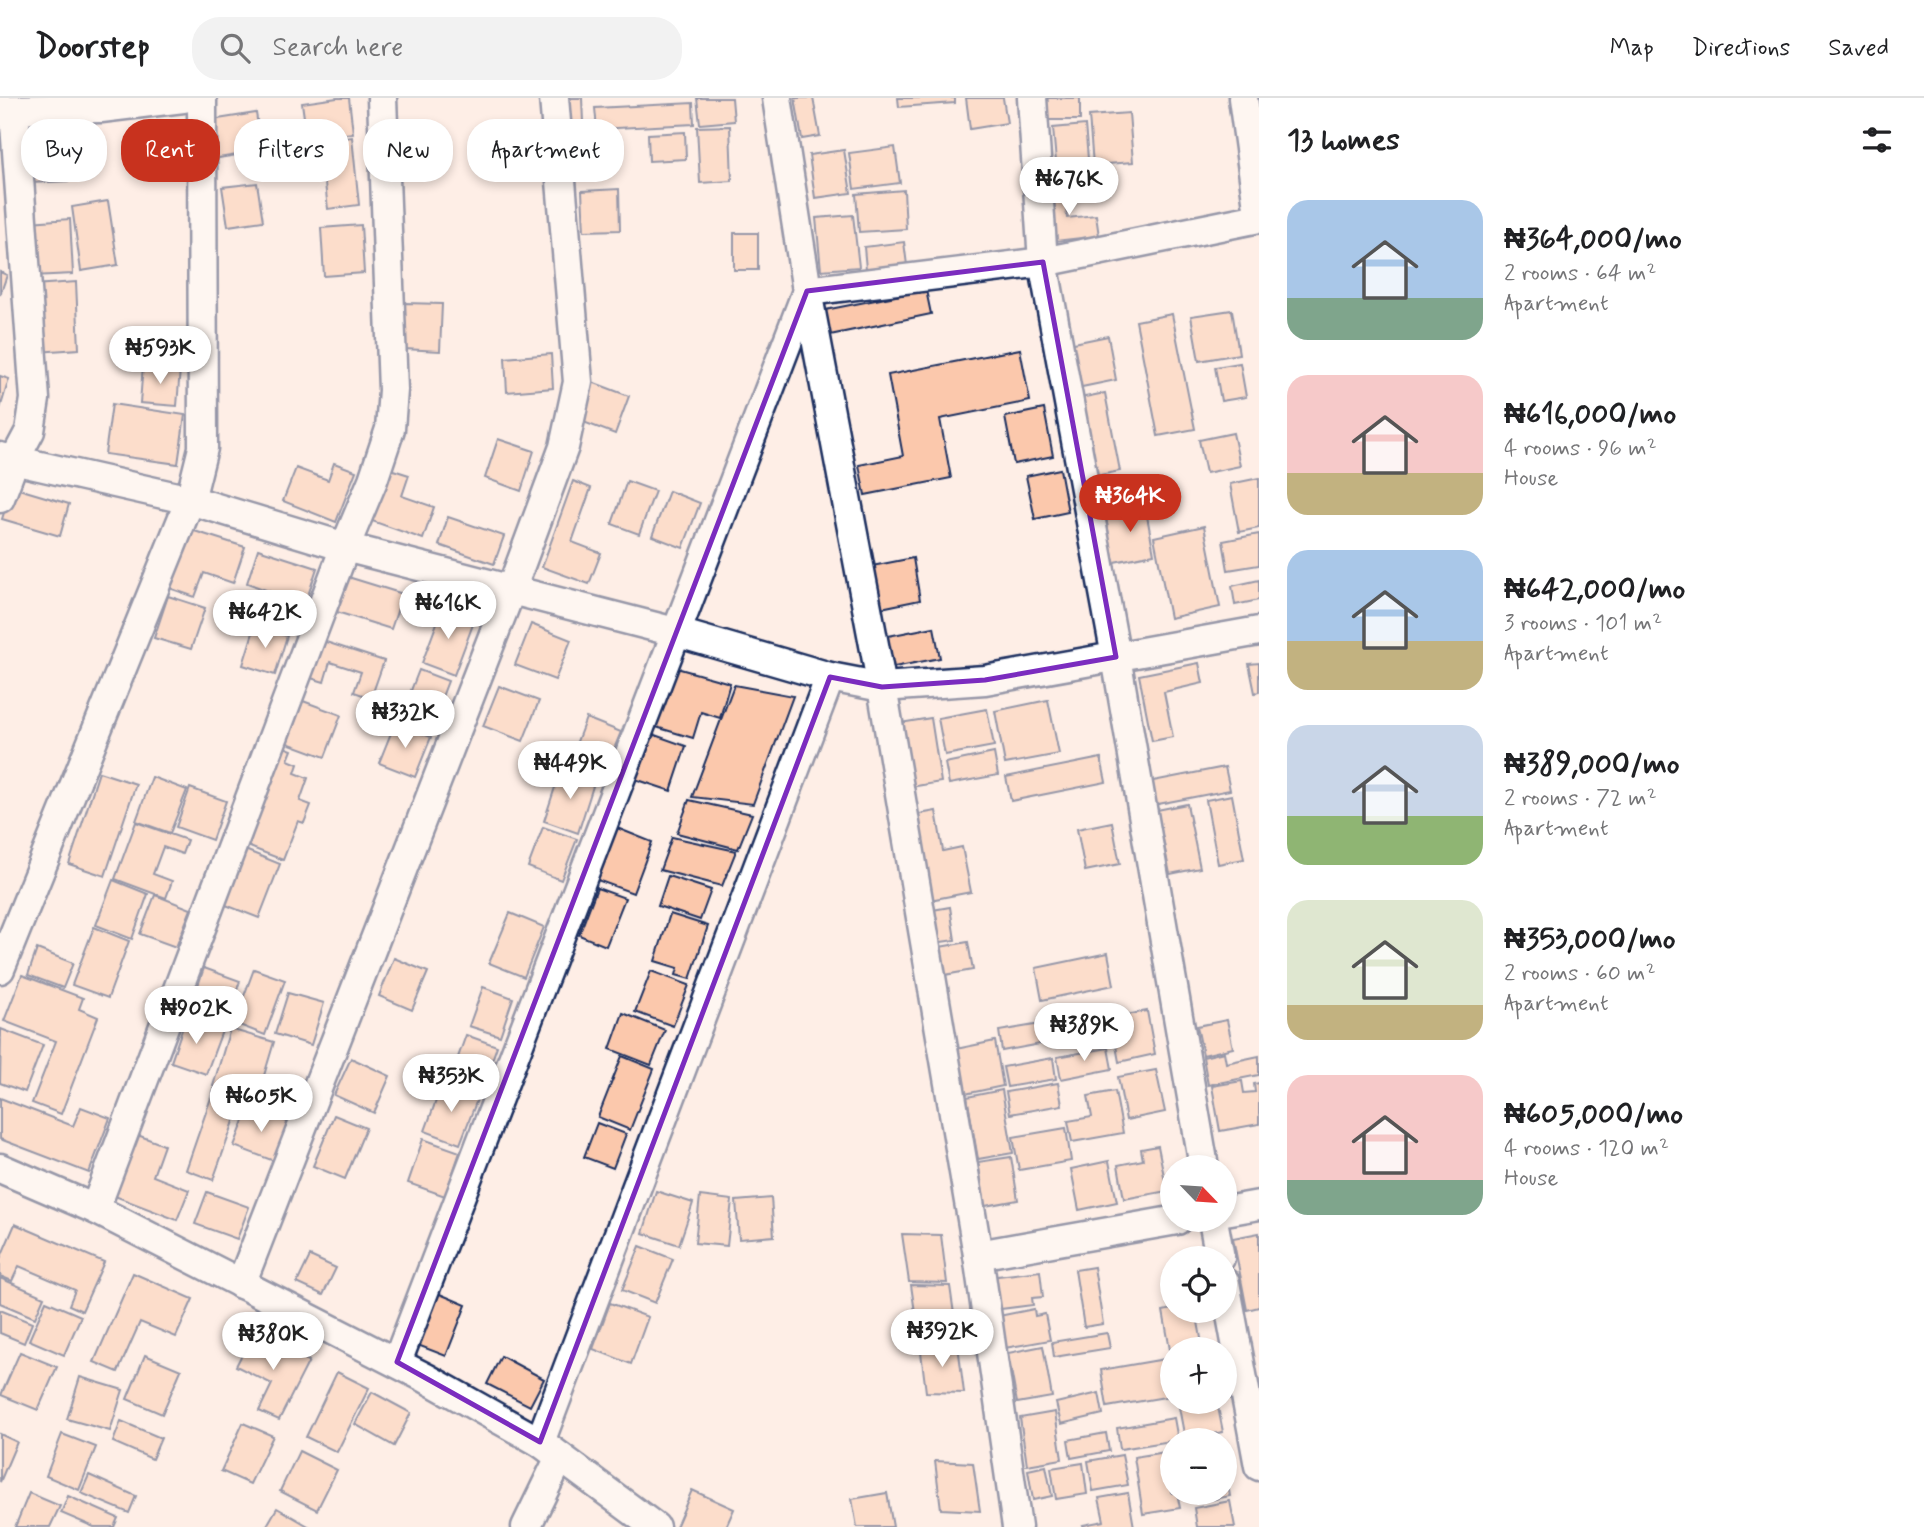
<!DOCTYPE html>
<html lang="en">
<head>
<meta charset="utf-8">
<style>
	:root { --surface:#fff; --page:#f2f2f2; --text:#202124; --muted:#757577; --line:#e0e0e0; --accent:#c8321e }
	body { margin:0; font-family:Mynerve,sans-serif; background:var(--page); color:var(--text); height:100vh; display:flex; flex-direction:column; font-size:26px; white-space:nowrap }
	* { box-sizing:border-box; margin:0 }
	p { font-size:23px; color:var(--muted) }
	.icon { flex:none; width:38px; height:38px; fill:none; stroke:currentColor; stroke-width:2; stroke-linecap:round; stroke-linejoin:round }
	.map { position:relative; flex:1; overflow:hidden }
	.details { display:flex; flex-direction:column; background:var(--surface); width:665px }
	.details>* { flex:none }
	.top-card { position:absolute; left:21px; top:21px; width:665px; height:63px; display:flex; gap:14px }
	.needle { width:46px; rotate:115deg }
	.tools { position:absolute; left:1160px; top:1057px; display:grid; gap:14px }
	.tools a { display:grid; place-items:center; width:77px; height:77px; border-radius:50%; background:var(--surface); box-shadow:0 4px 10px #0003; font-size:35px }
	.price { position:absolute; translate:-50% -60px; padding:0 16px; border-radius:24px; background:#fff; color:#222; font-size:23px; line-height:46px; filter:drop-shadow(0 2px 4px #0008) }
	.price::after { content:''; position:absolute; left:50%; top:42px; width:21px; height:16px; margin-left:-10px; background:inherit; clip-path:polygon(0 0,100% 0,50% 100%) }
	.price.selected { background:var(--accent); color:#fff }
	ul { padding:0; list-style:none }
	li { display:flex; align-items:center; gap:21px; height:175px; padding:0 28px }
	li span { display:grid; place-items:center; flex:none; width:196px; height:140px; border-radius:21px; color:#555 }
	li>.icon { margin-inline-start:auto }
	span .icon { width:84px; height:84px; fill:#fffc; stroke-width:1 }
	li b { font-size:30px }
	h2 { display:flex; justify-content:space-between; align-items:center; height:84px; padding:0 28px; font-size:30px }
	.chip { padding:0 24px; border-radius:28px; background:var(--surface); box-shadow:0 4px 10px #0003; font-size:24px; line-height:63px }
	.chip.selected { background:var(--accent); color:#fff }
	header { display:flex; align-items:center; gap:42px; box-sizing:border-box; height:98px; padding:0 35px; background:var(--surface); border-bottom:2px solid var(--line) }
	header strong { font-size:33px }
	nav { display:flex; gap:38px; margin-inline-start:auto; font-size:24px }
	.search { width:490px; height:63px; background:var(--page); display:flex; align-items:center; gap:18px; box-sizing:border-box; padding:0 24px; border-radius:28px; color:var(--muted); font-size:26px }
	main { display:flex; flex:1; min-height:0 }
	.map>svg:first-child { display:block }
</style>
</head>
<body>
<header>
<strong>Doorstep</strong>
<div class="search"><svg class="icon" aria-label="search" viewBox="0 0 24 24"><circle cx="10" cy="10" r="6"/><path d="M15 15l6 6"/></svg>Search here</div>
<nav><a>Map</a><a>Directions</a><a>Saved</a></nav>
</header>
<main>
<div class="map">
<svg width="1259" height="1429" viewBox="0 0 1259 1429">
	<rect width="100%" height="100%" fill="#feeee6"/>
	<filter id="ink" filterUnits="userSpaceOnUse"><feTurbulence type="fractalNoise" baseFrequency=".0143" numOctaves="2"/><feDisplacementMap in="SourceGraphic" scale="14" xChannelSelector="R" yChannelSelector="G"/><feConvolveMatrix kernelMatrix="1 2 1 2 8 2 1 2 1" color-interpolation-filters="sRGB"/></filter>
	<g filter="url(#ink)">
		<g fill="#fbc8ac" stroke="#1b2f5e" stroke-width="2">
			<polygon points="337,0 349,0 353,35 307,41 302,5"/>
			<polygon points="567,0 582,0 583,24 568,24"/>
			<polygon points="697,0 732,0 734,23 700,26"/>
			<polygon points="795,0 813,0 820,38 802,41"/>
			<polygon points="898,0 955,0 955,5 899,9"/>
			<polygon points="966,0 1003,0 1007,25 970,31"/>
			<polygon points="1044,0 1080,0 1080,22 1045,22"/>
			<polygon points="693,5 694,26 597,31 595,10"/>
			<polygon points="256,15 262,53 212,61 205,23"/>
			<polygon points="1129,15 1133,64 1093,67 1089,18"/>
			<polygon points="1085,27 1089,72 1057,75 1053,30"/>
			<polygon points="730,28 732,83 700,85 697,29"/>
			<polygon points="685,34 686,61 649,63 648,36"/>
			<polygon points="65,36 68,83 31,85 28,38"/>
			<polygon points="352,39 359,107 328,111 320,43"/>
			<polygon points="895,49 900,85 854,91 849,55"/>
			<polygon points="844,52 851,95 815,100 809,57"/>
			<polygon points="1063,80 1067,120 1096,117 1099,138 1055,143 1048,82"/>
			<polygon points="257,85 263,123 228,128 222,89"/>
			<polygon points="619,91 620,132 584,133 582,93"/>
			<polygon points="904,92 906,131 859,134 856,96"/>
			<polygon points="108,103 118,167 81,173 72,109"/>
			<polygon points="853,117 859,169 821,172 816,120"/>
			<polygon points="70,121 73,176 32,178 29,124"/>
			<polygon points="361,127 364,175 324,178 321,130"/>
			<rect x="734" y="135" width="24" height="37"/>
			<polygon points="904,144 907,167 866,171 864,149"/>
			<polygon points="0,174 7,177 0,197"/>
			<polygon points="76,184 79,251 37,254 33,187"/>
			<polygon points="926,192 931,216 830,237 825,212"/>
			<polygon points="405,205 442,206 440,253 404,251"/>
			<polygon points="1232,212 1239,256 1199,263 1191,218"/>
			<polygon points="1172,216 1195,331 1158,338 1136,223"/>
			<polygon points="1108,238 1116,282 1077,290 1069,246"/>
			<polygon points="1020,251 1030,303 940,321 951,380 865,397 859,367 903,358 888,277"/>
			<polygon points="551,256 553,290 507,294 505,260"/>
			<polygon points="1240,265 1246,299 1221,303 1215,269"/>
			<polygon points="143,267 180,271 177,308 140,305"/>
			<polygon points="0,278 9,281 0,311"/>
			<polygon points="592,284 629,298 615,336 578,322"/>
			<polygon points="1105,295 1120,373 1090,379 1075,301"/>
			<polygon points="112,306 185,317 178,366 105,356"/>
			<polygon points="1044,311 1053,358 1014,366 1005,319"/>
			<polygon points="1233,335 1240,368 1206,375 1199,342"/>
			<polygon points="498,341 534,353 521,393 485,380"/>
			<polygon points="334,365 356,373 336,424 283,403 296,370 328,382"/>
			<polygon points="390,371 409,377 402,398 434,409 423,441 372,423"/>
			<polygon points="1060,371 1068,414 1035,421 1026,378"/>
			<polygon points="1259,380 1259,430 1239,434 1230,386"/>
			<polygon points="573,383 591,390 572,444 601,455 589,486 542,469"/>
			<polygon points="627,383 655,393 639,436 612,426"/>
			<polygon points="12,389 69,406 60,438 2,421"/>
			<polygon points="669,393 700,405 683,450 652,438"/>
			<polygon points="1145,407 1154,456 1114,464 1105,415"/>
			<polygon points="448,419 504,438 494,466 439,447"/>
			<polygon points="1204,428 1220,509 1170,520 1154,439"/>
			<polygon points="188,431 245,449 233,485 204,475 195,499 169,490"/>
			<polygon points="1259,436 1259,467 1228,472 1223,443"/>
			<polygon points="258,451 317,470 296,534 260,522 269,493 247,485"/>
			<polygon points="913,460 920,502 881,510 872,468"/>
			<polygon points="348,479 403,496 391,531 337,514"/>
			<polygon points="1259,482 1259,502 1235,507 1232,488"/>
			<polygon points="168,498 205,510 191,551 154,540"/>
			<polygon points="443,509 475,521 454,577 422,565"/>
			<polygon points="531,526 571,542 555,582 515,567"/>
			<polygon points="255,528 287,538 275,577 243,567"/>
			<polygon points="934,529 940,560 889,570 883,539"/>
			<polygon points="323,543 384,563 371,600 354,594 361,574 330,564 324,584 311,580"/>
			<polygon points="1199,565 1203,585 1164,594 1173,639 1152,643 1139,577"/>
			<polygon points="1259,565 1259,594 1255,595 1249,566"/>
			<polygon points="673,569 730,585 720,620 701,614 693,640 656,629"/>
			<polygon points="419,572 448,583 430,630 401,618"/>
			<polygon points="734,587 793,598 753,706 692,699"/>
			<polygon points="499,588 539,603 523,643 483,628"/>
			<polygon points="1048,602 1059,656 1005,666 995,613"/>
			<polygon points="303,603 341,617 325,659 287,645"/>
			<polygon points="987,611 994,648 945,657 938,620"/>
			<polygon points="586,620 621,634 604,675 570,662"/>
			<polygon points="931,620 941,684 904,690 894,626"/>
			<polygon points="395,625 431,639 415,679 379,665"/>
			<polygon points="649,635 686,648 671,693 635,681"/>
			<polygon points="279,647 292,652 288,662 298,666 295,675 308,680 300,703 311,707 304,725 298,723 283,762 242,746"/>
			<polygon points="994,655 998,677 949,686 945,665"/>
			<polygon points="1101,660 1106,684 1011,703 1006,679"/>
			<polygon points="1225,669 1230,692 1153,707 1148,684"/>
			<polygon points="561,671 595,682 578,735 544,723"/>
			<polygon points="99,674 136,686 105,778 69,766"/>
			<polygon points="152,679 187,692 170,735 136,723"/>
			<polygon points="190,690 226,703 212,742 176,729"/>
			<polygon points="1232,697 1244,761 1218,766 1206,702"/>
			<polygon points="689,702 752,716 738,751 677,735"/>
			<polygon points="1187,706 1200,770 1170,776 1157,712"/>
			<polygon points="936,713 943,753 962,749 971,794 930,802 914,717"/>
			<polygon points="136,724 187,742 182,756 163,749 153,776 172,783 166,800 115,781"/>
			<polygon points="1112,724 1120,766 1085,773 1077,731"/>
			<polygon points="543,729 577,741 561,782 528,769"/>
			<polygon points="617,730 652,744 633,795 597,782"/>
			<polygon points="672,739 736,753 722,788 660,772"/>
			<polygon points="245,752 280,766 259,820 223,806"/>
			<polygon points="668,778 711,792 700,822 658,808"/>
			<polygon points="113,782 148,796 132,841 96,827"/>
			<polygon points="597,790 625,800 606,848 579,837"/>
			<polygon points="155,797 191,811 176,849 140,836"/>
			<polygon points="950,809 955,842 927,846 921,814"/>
			<polygon points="510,815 544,829 524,879 489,865"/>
			<polygon points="670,816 708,828 690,881 676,877 678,870 655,863"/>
			<polygon points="94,829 129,843 108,900 72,887"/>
			<polygon points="968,844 973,872 939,878 934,850"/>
			<polygon points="37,851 73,865 63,890 28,877"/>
			<polygon points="1108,855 1114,887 1042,902 1036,870"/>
			<polygon points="394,860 428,874 412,912 379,898"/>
			<polygon points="204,870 240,883 224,927 189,914"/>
			<polygon points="254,871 285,882 265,937 234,925"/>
			<polygon points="651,873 689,887 673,928 635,914"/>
			<polygon points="22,877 83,900 79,911 98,919 61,1016 32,1005 56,943 4,923"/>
			<polygon points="483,889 513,900 500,938 469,928"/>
			<polygon points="288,895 324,905 311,947 275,936"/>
			<polygon points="1147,913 1155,956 1119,964 1111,920"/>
			<polygon points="623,915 665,932 651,967 610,951"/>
			<polygon points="1106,915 1110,937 1054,946 1050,925"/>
			<polygon points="186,920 222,933 206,976 171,964"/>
			<polygon points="1227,922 1233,950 1203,957 1197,928"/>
			<polygon points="1047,925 1051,944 1002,953 999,933"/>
			<polygon points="1,931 43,947 25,994 0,985"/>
			<polygon points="230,931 274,944 257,1001 213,988"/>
			<polygon points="466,937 497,948 482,990 451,979"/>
			<polygon points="995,943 1003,988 965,996 956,951"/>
			<polygon points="1108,950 1112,971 1061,981 1057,959"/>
			<polygon points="1224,954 1226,965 1259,958 1259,977 1208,987 1203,959"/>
			<polygon points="622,958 654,971 630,1032 598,1019"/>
			<polygon points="351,960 390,978 374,1015 334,997"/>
			<polygon points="1053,960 1056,981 1007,989 1003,969"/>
			<polygon points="1156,972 1165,1014 1126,1022 1118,979"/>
			<polygon points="1242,983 1244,995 1255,994 1254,986 1259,985 1259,1026 1220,1033 1212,988"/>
			<polygon points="1058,985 1062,1007 1010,1016 1006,994"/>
			<polygon points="442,986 478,999 460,1046 425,1033"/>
			<polygon points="214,991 242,1001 213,1082 186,1072"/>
			<polygon points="1002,992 1013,1055 978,1061 967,999"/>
			<polygon points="1115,993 1123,1035 1072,1044 1068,1023 1092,1019 1088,998"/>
			<polygon points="0,1000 73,1028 81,1009 110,1020 89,1075 0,1041"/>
			<polygon points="249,1010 288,1024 274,1063 234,1048"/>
			<polygon points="334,1017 366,1030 345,1081 313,1068"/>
			<polygon points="597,1025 626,1036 613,1070 584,1059"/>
			<polygon points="1066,1030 1071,1063 1019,1072 1013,1039"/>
			<polygon points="135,1036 164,1047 153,1078 189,1092 177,1122 112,1097"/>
			<polygon points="423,1041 460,1054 445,1098 408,1085"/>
			<polygon points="1158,1048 1167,1093 1124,1101 1118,1067 1143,1062 1141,1051"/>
			<polygon points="1011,1059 1018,1102 985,1108 978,1064"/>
			<polygon points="1109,1063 1117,1104 1079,1112 1071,1071"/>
			<polygon points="656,1093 693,1105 679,1147 643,1135"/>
			<polygon points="207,1094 249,1109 237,1141 195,1126"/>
			<polygon points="700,1098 732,1102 727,1148 695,1145"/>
			<polygon points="771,1100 774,1138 739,1141 736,1103"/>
			<polygon points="15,1126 104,1164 82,1213 69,1207 75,1192 19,1168 12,1183 0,1178 0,1161"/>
			<polygon points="1259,1135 1259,1209 1247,1212 1233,1140"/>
			<polygon points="902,1136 941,1137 947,1185 909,1184"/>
			<polygon points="640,1148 673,1161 655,1205 622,1192"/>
			<polygon points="310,1158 336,1170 323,1197 297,1185"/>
			<polygon points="1094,1169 1103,1226 1084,1229 1075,1172"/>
			<polygon points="1040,1173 1043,1199 1032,1200 1033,1207 993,1212 989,1179"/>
			<polygon points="133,1175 193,1201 176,1239 140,1224 118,1274 94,1264"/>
			<polygon points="0,1180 44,1199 35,1220 0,1205"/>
			<polygon points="911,1187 950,1188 957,1237 918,1235"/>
			<polygon points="435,1194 466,1207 446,1258 415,1246"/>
			<polygon points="46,1203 81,1218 64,1257 29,1242"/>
			<polygon points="610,1205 648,1219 631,1266 593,1251"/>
			<polygon points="1034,1211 1035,1218 1045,1216 1050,1242 999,1251 994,1219"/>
			<polygon points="1172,1211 1196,1213 1203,1251 1172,1251 1172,1263 1163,1213"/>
			<polygon points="0,1212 32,1225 24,1245 0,1235"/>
			<polygon points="253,1235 309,1263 279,1322 259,1313 272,1286 236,1268"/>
			<polygon points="1107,1235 1110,1250 1054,1259 1052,1244"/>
			<polygon points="920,1246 958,1247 964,1295 926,1294"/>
			<polygon points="1043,1248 1052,1299 1017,1305 1008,1255"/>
			<polygon points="20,1254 57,1269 38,1312 1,1297"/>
			<polygon points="145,1257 181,1272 162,1316 127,1301"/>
			<polygon points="501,1258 544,1281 530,1308 487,1286"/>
			<polygon points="1165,1261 1171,1298 1107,1309 1101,1272"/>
			<polygon points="337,1274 369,1290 337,1354 306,1339"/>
			<polygon points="80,1279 123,1292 110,1333 67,1321"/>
			<polygon points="372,1294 411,1315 394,1348 355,1326"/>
			<polygon points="1099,1295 1103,1316 1061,1326 1056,1305"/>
			<polygon points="1178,1304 1217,1304 1223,1334 1185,1341"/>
			<polygon points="1055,1314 1062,1361 1027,1367 1020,1320"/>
			<polygon points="1174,1320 1178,1342 1120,1351 1117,1330"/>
			<polygon points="121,1323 161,1340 152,1361 113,1344"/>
			<polygon points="243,1325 273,1338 250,1386 221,1373"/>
			<polygon points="1106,1335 1109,1353 1071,1360 1068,1342"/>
			<polygon points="0,1336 17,1344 0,1384"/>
			<polygon points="62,1336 96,1349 79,1392 46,1378"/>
			<polygon points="299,1353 337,1372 317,1412 280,1393"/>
			<polygon points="1171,1353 1172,1395 1177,1395 1180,1410 1143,1416 1134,1359"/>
			<polygon points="1122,1357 1128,1387 1093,1393 1088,1363"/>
			<polygon points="935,1363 973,1365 980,1413 941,1411"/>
			<polygon points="1083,1365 1087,1396 1056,1401 1051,1370"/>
			<polygon points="1046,1368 1052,1398 1033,1402 1028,1372"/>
			<polygon points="1225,1369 1230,1398 1195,1405 1193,1395 1225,1395"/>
			<polygon points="89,1377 136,1398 129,1415 81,1395"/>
			<polygon points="692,1392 734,1411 726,1429 676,1429"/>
			<polygon points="29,1395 60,1408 50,1429 15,1429"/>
			<polygon points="887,1395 893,1429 857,1429 852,1401"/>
			<polygon points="1128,1395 1134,1429 1084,1429 1083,1427 1104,1423 1099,1400"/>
			<polygon points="68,1398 118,1420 114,1429 94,1429 61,1415"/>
			<polygon points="1230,1403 1235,1429 1197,1429 1194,1410"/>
			<polygon points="277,1410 310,1429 266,1429"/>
		</g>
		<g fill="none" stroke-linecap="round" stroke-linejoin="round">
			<g stroke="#1b2f5e" stroke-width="33">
				<g id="minor">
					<polyline points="777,0 807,193 882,589 978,1157 1017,1429"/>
					<polyline points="1032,0 1043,164 1116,559 1204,1069"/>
					<polyline points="1243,0 1259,116"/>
					<polyline points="0,12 101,10 183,0"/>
					<polyline points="0,359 190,402 345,449 675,534 830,579 882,589 985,582 1259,533"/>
					<polyline points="0,400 14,363 30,333 35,301 14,12"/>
					<polyline points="0,871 190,402 203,350 202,0"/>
					<polyline points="0,1070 95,1111 426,1280 540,1344 655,1429"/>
					<polyline points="95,1111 345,449 373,382 390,331 393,292 382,0"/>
					<polyline points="1225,1113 1259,1107"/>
					<polyline points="1213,1122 1220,1160"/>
					<polyline points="978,1157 1177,1122"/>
					<polyline points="1225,1185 1259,1368"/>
					<polyline points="241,1186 511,492 564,349 578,284 554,0"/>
					<polyline points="397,1264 807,193 1043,164 1259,120"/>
					<polyline points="540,1344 830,579"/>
					<polyline points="526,1429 560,1359"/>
				</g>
			</g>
			<use href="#minor" stroke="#fff" stroke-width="28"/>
		</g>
	</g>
	<path d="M0 0H1259V1429H0ZM1043,164l73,395 -131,23 -103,7 -52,-10 -290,765 -143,-80 410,-1071z" fill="#feeee6" fill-opacity=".55" fill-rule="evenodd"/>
	<path fill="none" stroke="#7b2cbf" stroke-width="5" stroke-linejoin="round" d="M1043,164l73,395 -131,23 -103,7 -52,-10 -290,765 -143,-80 410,-1071z"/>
</svg>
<div class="tools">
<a><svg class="needle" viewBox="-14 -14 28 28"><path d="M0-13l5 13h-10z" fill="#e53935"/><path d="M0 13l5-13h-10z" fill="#757577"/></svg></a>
<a><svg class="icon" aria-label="locate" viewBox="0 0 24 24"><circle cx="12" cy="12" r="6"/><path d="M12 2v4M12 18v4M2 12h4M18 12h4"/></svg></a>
<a>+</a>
<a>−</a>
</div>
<b class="price" style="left:1069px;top:119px">₦676K</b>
<b class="price" style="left:160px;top:288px">₦593K</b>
<b class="price selected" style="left:1130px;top:436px">₦364K</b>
<b class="price" style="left:448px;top:543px">₦616K</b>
<b class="price" style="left:265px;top:552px">₦642K</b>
<b class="price" style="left:405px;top:652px">₦332K</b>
<b class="price" style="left:570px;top:703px">₦449K</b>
<b class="price" style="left:196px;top:948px">₦902K</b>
<b class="price" style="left:1084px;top:965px">₦389K</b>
<b class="price" style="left:451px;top:1016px">₦353K</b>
<b class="price" style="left:261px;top:1036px">₦605K</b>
<b class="price" style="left:942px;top:1271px">₦392K</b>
<b class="price" style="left:273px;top:1274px">₦380K</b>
<div class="top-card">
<a class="chip">Buy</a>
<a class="chip selected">Rent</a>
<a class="chip">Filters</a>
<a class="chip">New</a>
<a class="chip">Apartment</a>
</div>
</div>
<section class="details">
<h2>13 homes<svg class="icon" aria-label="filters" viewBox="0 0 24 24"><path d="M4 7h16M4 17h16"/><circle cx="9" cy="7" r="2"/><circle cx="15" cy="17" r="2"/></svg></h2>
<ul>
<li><span style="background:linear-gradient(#a9c7e8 70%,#7fa58c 0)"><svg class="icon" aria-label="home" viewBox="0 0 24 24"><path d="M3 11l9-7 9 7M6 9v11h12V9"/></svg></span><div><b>₦364,000/mo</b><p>2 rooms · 64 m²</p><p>Apartment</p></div></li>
<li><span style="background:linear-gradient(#f6c9c9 70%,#c2b280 0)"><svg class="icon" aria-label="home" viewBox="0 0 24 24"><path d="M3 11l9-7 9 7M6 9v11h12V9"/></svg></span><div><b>₦616,000/mo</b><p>4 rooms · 96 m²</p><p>House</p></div></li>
<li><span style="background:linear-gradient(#a9c7e8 65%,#c2b280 0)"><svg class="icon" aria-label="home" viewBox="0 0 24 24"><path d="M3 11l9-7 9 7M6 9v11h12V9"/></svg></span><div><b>₦642,000/mo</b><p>3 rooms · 101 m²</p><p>Apartment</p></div></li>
<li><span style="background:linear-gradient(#c9d6e8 65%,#8fb573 0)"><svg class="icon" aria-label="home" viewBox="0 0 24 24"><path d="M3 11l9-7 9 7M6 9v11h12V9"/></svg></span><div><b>₦389,000/mo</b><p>2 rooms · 72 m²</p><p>Apartment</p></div></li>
<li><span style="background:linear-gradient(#dfe7d0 75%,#c2b280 0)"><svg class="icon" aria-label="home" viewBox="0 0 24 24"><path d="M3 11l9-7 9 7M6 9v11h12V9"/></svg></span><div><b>₦353,000/mo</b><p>2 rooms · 60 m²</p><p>Apartment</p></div></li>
<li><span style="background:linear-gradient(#f6c9c9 75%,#7fa58c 0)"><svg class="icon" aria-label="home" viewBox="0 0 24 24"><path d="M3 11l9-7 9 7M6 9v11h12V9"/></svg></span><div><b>₦605,000/mo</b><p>4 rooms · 120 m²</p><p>House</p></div></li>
</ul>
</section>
</main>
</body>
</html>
